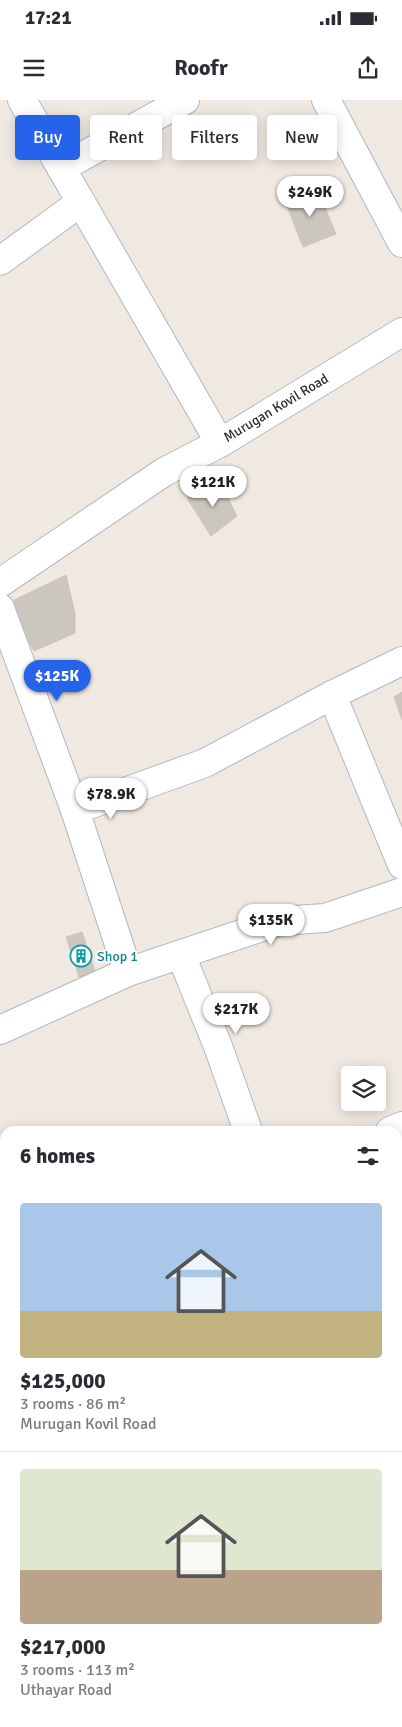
<!DOCTYPE html>
<html lang="en">
<head>
<meta charset="utf-8">
<style>
	:root { --surface:#fff; --page:#f7f7f7; --text:#2b2b33; --muted:#7c7c81; --line:#e1e1e2; --accent:#2563eb }
	body { margin:0; font-family:Signika,sans-serif; background:var(--page); color:var(--text); height:100vh; display:flex; flex-direction:column; font-size:19px; white-space:nowrap }
	* { box-sizing:border-box; margin:0 }
	p { font-size:16px; color:var(--muted) }
	.icon { flex:none; width:28px; height:28px; fill:none; stroke:currentColor; stroke-width:2; stroke-linecap:round; stroke-linejoin:round }
	.map { position:relative; flex:1; overflow:hidden }
	.drawer { position:absolute; left:0px; top:1026px; width:402px; height:601px; display:flex; flex-direction:column; background:var(--surface); border-radius:15px 15px 0 0; box-shadow:0 2px 12px #0003 }
	.drawer>* { flex:none }
	.guide { position:absolute; left:15px; top:15px; width:372px; height:45px; display:flex; gap:10px }
	.tools { position:absolute; left:341px; top:966px; display:grid; gap:10px }
	.tools a { display:grid; place-items:center; width:45px; height:45px; border-radius:5px; background:var(--surface); box-shadow:0 2px 12px #0003; font-size:25px }
	.price { position:absolute; translate:-50% -42px; padding:0 11px; border-radius:18px; background:#fff; color:#222; font-size:16px; line-height:32px; filter:drop-shadow(0 1px 2px #0008) }
	.price::after { content:''; position:absolute; left:50%; top:30px; width:15px; height:11px; margin-left:-8px; background:inherit; clip-path:polygon(0 0,100% 0,50% 100%) }
	.price.active { background:var(--accent); color:#fff }
	ul { padding:0; list-style:none }
	li { display:grid; align-content:center; gap:10px; height:265px; padding:0 20px }
	li+li { border-top:1px solid var(--line) }
	li span { display:grid; place-items:center; height:155px; border-radius:5px; color:#555 }
	li>.icon { margin-inline-start:auto }
	span .icon { width:90px; height:90px; fill:#fffc; stroke-width:1 }
	li b { font-size:21px }
	h2 { display:flex; justify-content:space-between; align-items:center; height:60px; padding:0 20px; font-size:21px }
	.chip { padding:0 18px; border-radius:5px; background:var(--surface); box-shadow:0 2px 12px #0003; font-size:18px; line-height:45px }
	.chip.active { background:var(--accent); color:#fff }
	.status { display:flex; justify-content:space-between; align-items:center; height:35px; padding:0 25px; background:var(--surface); direction:ltr }
	.status svg { height:14px; fill:currentColor }
	header { display:flex; justify-content:space-between; align-items:center; height:65px; padding:0 20px; background:var(--surface); font-size:22px; font-weight:800 }
	.map>svg:first-child { display:block }
</style>
</head>
<body>
<div class="status"><b>17:21</b><svg viewBox="0 0 49 12"><path d="M0 12V9h3v3zM5 12V6h3v6zM10 12V3h3v9zM15 12V0h3v12zM26 1h20v11H26zM47 4h2v5h-2z"/></svg></div>
<header><svg class="icon" aria-label="menu" viewBox="0 0 24 24"><path d="M4 6h16M4 12h16M4 18h16"/></svg>Roofr<svg class="icon" aria-label="share" viewBox="0 0 24 24"><path d="M12 15V3M7 8l5-5 5 5M5 13v7h14v-7"/></svg></header>
<div class="map">
<svg width="402" height="1627" viewBox="0 0 402 1627">
	<rect width="100%" height="100%" fill="#efe9e1"/>
	<g fill="#cbc7bf" stroke="#cbc5ba">
		<polygon points="317,88 336,134 303,147 285,101"/>
		<polygon points="220,382 237,416 211,436 187,398"/>
		<polygon points="66,475 75,514 75,533 34,551 8,503"/>
		<polygon points="402,592 402,620 394,597"/>
		<polygon points="82,832 96,874 80,880 66,837"/>
		<polygon points="402,1602 402,1627 381,1627 379,1622 398,1622 398,1604"/>
	</g>
	<g fill="none" stroke-linecap="round" stroke-linejoin="round">
		<g stroke="#b4b7c1" stroke-width="30">
			<g id="minor">
				<polyline points="22,0 220,343"/>
				<polyline points="326,0 402,143"/>
				<polyline points="61,68 185,0"/>
				<polyline points="0,161 81,102"/>
				<polyline points="0,483 164,372 220,343 402,232"/>
				<polyline points="0,508 75,710"/>
				<polyline points="332,595 402,765"/>
				<polyline points="181,855 219,949 248,1031"/>
				<polyline points="128,872 280,821 325,818 402,792"/>
				<polyline points="0,930 128,872 75,710 205,663 332,595 402,561"/>
				<polyline points="390,1031 402,1026"/>
				<polyline points="0,1093 5,1117"/>
				<polyline points="398,1184 402,1192"/>
				<polyline points="0,1187 5,1185"/>
				<polyline points="398,1364 402,1362"/>
				<polyline points="0,1451 5,1450"/>
				<polyline points="0,1570 5,1567"/>
				<polyline points="398,1594 402,1591"/>
				<polyline points="330,1627 339,1622"/>
			</g>
		</g>
		<use href="#minor" stroke="#fff" stroke-width="28"/>
	</g>
	<defs>
		<g id="building-ring" transform="scale(1.125)"><circle r="9.5" fill="#fff" stroke="#0f9aa8" stroke-width="1.5"/><path d="M-4-6H4V6H1V3H-1V6H-4ZM-2.5-4.3h1.7v1.8h-1.7ZM.8-4.3h1.7v1.8H.8ZM-2.5-1h1.7V.8h-1.7ZM.8-1h1.7V.8H.8Z" fill="#0f9aa8"/></g>
	</defs>
	<g fill-rule="evenodd">
		<use href="#building-ring" x="81" y="856"/>
	</g>
	<g text-anchor="middle" dominant-baseline="central" stroke-width="4" stroke-linejoin="round" paint-order="stroke">
		<g font-size="14" fill="#2e2e2e" stroke="#fff">
			<text transform="translate(276 308) rotate(-31)">Murugan Kovil Road</text>
		</g>
		<g font-size="14" fill="#0d838f" stroke="#fff" text-anchor="start">
			<text x="97" y="856">Shop 1</text>
		</g>
	</g>
</svg>
<div class="tools">
<a><svg class="icon" aria-label="layers" viewBox="0 0 24 24"><path d="M12 4l9 5-9 5-9-5zM3 14l9 5 9-5"/></svg></a>
</div>
<b class="price" style="left:310px;top:118px">$249K</b>
<b class="price" style="left:213px;top:408px">$121K</b>
<b class="price active" style="left:57px;top:602px">$125K</b>
<b class="price" style="left:111px;top:720px">$78.9K</b>
<b class="price" style="left:271px;top:846px">$135K</b>
<b class="price" style="left:236px;top:935px">$217K</b>
<div class="guide">
<a class="chip active">Buy</a>
<a class="chip">Rent</a>
<a class="chip">Filters</a>
<a class="chip">New</a>
</div>
<section class="drawer">
<h2>6 homes<svg class="icon" aria-label="filters" viewBox="0 0 24 24"><path d="M4 7h16M4 17h16"/><circle cx="9" cy="7" r="2"/><circle cx="15" cy="17" r="2"/></svg></h2>
<ul>
<li><span style="background:linear-gradient(#a9c7e8 70%,#c2b280 0)"><svg class="icon" aria-label="home" viewBox="0 0 24 24"><path d="M3 11l9-7 9 7M6 9v11h12V9"/></svg></span><div><b>$125,000</b><p>3 rooms · 86 m²</p><p>Murugan Kovil Road</p></div></li>
<li><span style="background:linear-gradient(#dfe7d0 65%,#b9a48a 0)"><svg class="icon" aria-label="home" viewBox="0 0 24 24"><path d="M3 11l9-7 9 7M6 9v11h12V9"/></svg></span><div><b>$217,000</b><p>3 rooms · 113 m²</p><p>Uthayar Road</p></div></li>
</ul>
</section>
</div>
</body>
</html>
